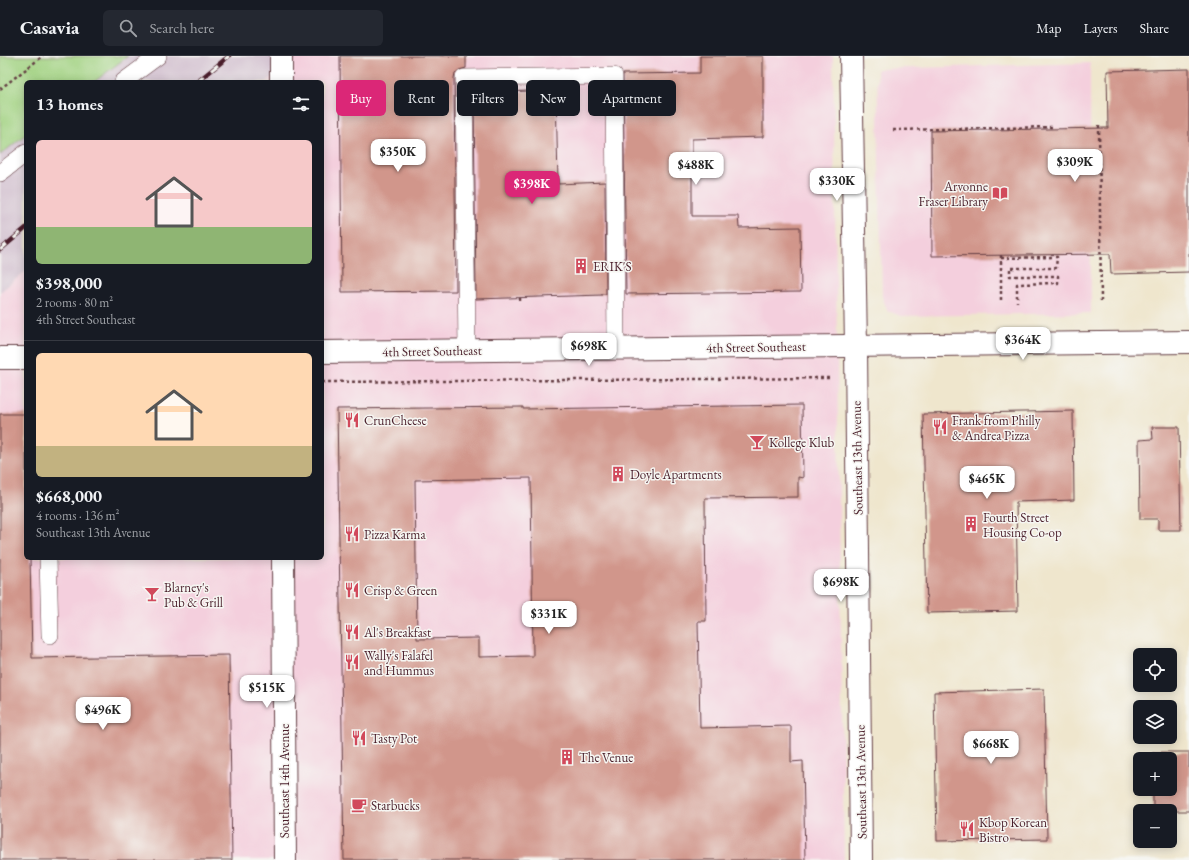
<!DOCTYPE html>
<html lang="en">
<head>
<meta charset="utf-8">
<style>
	:root { --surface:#171b24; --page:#242831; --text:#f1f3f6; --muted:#9ea1a6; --line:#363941; --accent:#db2777 }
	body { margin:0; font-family:"EB Garamond",serif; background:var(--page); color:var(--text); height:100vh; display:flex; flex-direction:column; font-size:15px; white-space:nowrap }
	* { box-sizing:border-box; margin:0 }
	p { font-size:13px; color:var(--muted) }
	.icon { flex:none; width:22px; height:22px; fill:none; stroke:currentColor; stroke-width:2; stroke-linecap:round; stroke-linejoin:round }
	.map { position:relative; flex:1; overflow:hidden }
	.panel { position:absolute; left:24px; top:24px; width:300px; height:480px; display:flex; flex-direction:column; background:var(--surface); border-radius:6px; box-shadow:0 2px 10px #0003 }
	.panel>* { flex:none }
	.top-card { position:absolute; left:336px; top:24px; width:380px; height:36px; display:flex; gap:8px }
	.tools { position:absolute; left:1133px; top:592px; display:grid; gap:8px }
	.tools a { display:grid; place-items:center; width:44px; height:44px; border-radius:6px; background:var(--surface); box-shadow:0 2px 10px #0003; font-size:20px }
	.price { position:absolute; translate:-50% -34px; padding:0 9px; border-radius:8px; background:#fff; color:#222; font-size:13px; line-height:26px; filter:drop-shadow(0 1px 2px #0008) }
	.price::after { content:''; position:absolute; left:50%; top:24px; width:12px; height:9px; margin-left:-6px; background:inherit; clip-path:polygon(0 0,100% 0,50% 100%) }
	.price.selected { background:var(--accent); color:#fff }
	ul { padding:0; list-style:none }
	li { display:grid; align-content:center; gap:8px; height:212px; padding:0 12px }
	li+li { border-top:1px solid var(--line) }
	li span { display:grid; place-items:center; height:124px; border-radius:6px; color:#555 }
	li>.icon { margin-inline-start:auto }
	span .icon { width:72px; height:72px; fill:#fffc; stroke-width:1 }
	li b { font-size:17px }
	h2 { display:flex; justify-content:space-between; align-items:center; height:48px; padding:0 12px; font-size:17px }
	.pill { padding:0 14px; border-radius:6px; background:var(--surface); box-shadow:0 2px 10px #0003; font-size:14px; line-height:36px }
	.pill.selected { background:var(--accent); color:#fff }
	header { display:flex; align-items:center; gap:24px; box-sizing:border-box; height:56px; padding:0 20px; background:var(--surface); border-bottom:1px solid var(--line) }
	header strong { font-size:19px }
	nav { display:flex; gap:22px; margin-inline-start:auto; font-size:14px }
	.search { width:280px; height:36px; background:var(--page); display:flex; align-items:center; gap:10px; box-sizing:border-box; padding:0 14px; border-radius:6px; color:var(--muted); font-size:15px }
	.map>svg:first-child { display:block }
</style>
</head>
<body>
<header>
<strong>Casavia</strong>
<div class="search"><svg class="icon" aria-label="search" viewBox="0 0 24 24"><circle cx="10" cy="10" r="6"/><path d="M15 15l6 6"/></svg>Search here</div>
<nav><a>Map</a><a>Layers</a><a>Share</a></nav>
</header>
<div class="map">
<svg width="1189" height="804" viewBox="0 0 1189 804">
	<rect width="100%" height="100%" fill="#f6f6f2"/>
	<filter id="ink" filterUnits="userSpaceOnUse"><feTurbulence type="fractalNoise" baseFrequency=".025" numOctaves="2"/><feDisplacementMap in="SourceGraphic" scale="8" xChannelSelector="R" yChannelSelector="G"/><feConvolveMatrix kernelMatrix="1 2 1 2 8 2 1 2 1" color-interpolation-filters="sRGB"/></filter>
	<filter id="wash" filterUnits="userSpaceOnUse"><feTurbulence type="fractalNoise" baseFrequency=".012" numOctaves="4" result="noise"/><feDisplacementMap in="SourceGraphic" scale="16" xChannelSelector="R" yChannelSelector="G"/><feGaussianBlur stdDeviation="0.9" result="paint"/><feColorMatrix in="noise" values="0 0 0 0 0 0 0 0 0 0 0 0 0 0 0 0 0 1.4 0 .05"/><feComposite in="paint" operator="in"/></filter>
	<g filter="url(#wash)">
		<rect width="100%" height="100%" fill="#efe6cd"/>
		<g fill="#f4cfdd">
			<polygon points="299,0 833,0 844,804 0,804 0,236 26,215 26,502 322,502 322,26 266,26"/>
			<polygon points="1090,7 1091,257 901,260 888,255 882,241 877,13"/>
		</g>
		<g fill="#d0bdcd">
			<polygon points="128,0 299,0 266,26 94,26"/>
			<polygon points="26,78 26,215 0,236 0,99"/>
		</g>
		<polygon fill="#a1d281" stroke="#767856" points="0,0 128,0 94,26 26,26 26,78 0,99"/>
		<g id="blocks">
			<g fill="#d1968b" fill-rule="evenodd">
				<polygon points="340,0 466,0 466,12 459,14 455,17 454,22 456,235 342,236"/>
				<polygon points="700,0 763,0 763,81 692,83 692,160 738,160 739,172 800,171 801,236 626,238 623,18 700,17"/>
				<polygon points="1189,13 1189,216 1111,218 1110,198 932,200 931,75 1108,72 1107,15"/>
				<polygon points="556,34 558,128 605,126 606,238 602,238 602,239 476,243 474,37"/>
				<path d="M802,349l1,73 -5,-1v20l-93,1 1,123h-8l2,107 91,-2v36l12,-1 2,99h-461l-7,-451 186,-2v2zM531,422l2,178 -54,1v-19l-62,1 -2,-159z"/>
				<polygon points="1073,355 1074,444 1016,446 1018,555 927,557 923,358"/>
				<polygon points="0,358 26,358 26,502 30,502 32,602 229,599 232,804 0,804"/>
				<polygon points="1152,371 1179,371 1181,474 1158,474 1158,463 1140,463 1139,384 1153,383"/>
				<polygon points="1044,633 1047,783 937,785 934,636"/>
				<polygon points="1153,696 1189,696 1189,755 1153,755 1153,733 1170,733 1170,703 1153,703"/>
			</g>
		</g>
	</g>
	<g filter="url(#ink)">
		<use href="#blocks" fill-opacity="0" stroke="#633d43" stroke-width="1"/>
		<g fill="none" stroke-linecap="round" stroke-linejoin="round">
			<g stroke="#633d43" stroke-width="18">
				<g id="service">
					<polyline points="123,26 158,0"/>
					<polyline points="0,117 26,97"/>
					<polyline points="467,294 464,22 614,20 616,293"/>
					<polyline points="48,502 50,579"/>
				</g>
			</g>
			<g stroke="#633d43" stroke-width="24">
				<polyline id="minor" points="851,0 856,290 861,804"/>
			</g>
			<g stroke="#633d43" stroke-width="24">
				<g id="tertiary">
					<polyline points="281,26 281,0"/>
					<polyline points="283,502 285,804"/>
				</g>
			</g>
			<g stroke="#633d43" stroke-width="24">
				<g id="secondary">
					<polyline points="322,296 1189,286"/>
					<polyline points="0,302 26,302"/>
				</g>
			</g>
			<g stroke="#633d43" stroke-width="2.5" stroke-dasharray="3 3" stroke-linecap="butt">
				<polyline points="0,33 43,0"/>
				<polyline points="1099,69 1101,245"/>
				<polyline points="893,74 1053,71"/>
				<polyline points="1001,199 1001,246"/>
				<polyline points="1001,202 1057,201 1056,212 1010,212 1010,220 1058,220 1058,227 1017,228 1017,246"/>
				<polyline points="520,242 520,247"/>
				<polyline points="322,326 829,322"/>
			</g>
			<use href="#service" stroke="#fff" stroke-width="17"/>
			<use href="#minor" stroke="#fff" stroke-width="22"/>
			<use href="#tertiary" stroke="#fff" stroke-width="22"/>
			<use href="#secondary" stroke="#fff" stroke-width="22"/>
			<g stroke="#4a1f2b" stroke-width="4.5">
				<g id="rail">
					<polyline points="197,26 229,0"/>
					<polyline points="0,194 26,172"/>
				</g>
			</g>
			<use href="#rail" stroke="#f6f6f2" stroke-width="3" stroke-dasharray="9" stroke-linecap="butt"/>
		</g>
	</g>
	<defs>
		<g id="library-bare" transform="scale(1.2)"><path d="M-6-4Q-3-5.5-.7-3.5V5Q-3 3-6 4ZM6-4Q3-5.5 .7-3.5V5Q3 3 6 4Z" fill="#d1495b" stroke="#f6f6f2" stroke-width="2.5" paint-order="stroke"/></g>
		<g id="building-bare" transform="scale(1.2)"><path d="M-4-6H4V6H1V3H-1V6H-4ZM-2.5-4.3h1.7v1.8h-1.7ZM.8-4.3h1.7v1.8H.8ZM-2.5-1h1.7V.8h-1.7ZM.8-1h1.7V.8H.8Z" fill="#d1495b" stroke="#f6f6f2" stroke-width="2.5" paint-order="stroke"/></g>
		<g id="restaurant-bare" transform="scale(1.2)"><path d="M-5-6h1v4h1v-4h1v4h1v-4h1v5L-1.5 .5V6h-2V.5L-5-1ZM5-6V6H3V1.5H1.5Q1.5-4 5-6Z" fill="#d1495b" stroke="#f6f6f2" stroke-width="2.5" paint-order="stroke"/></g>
		<g id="bar-bare" transform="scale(1.2)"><path d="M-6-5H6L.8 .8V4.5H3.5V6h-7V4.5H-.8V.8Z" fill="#d1495b" stroke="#f6f6f2" stroke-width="2.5" paint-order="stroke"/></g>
		<g id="cafe-bare" transform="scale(1.2)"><path d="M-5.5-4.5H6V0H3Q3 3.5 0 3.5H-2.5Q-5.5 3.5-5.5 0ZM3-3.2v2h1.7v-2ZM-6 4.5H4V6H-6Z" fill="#d1495b" stroke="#f6f6f2" stroke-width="2.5" paint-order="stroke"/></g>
	</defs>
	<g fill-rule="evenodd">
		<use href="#library-bare" x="1000" y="137"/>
		<use href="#building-bare" x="581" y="210"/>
		<use href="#restaurant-bare" x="352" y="364"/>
		<use href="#restaurant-bare" x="940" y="371"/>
		<use href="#bar-bare" x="757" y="386"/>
		<use href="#building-bare" x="618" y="418"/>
		<use href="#building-bare" x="971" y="468"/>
		<use href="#restaurant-bare" x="352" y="478"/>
		<use href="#restaurant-bare" x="352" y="534"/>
		<use href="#bar-bare" x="152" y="538"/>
		<use href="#restaurant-bare" x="352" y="576"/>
		<use href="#restaurant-bare" x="352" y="606"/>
		<use href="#restaurant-bare" x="359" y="682"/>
		<use href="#building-bare" x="567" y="701"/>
		<use href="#cafe-bare" x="359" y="749"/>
		<use href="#restaurant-bare" x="967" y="773"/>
	</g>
	<g text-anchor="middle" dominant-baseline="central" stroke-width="3" stroke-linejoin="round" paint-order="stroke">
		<g font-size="13" fill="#4a1f2b" stroke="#f6f6f2" text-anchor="start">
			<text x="988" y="130" text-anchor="end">Arvonne<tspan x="988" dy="15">Fraser Library</tspan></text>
			<text x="593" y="210">ERIK'S</text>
			<text x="364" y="364">CrunCheese</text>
			<text x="952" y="364">Frank from Philly<tspan x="952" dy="15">&amp; Andrea Pizza</tspan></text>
			<text x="769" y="386">Kollege Klub</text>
			<text x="630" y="418">Doyle Apartments</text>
			<text x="983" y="461">Fourth Street<tspan x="983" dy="15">Housing Co-op</tspan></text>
			<text x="364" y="478">Pizza Karma</text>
			<text x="164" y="531">Blarney's<tspan x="164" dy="15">Pub &amp; Grill</tspan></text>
			<text x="364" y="534">Crisp &amp; Green</text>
			<text x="364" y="576">Al's Breakfast</text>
			<text x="364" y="599">Wally's Falafel<tspan x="364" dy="15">and Hummus</tspan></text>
			<text x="371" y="682">Tasty Pot</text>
			<text x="579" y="701">The Venue</text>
			<text x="371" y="749">Starbucks</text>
			<text x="979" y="766">Kbop Korean<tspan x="979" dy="15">Bistro</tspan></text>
		</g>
		<g font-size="13" fill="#4a1f2b" stroke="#f6f6f2">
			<text transform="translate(756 291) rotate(-1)">4th Street Southeast</text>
			<text transform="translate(432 295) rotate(-1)">4th Street Southeast</text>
			<text transform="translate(857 402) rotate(-91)">Southeast 13th Avenue</text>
			<text transform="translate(284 725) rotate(-90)">Southeast 14th Avenue</text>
			<text transform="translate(861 726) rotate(-91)">Southeast 13th Avenue</text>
		</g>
	</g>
</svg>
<div class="tools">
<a><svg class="icon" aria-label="locate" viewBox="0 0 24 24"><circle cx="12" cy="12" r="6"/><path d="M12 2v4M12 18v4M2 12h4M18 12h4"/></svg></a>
<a><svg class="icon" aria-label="layers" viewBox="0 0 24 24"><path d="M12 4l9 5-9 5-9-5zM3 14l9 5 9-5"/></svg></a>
<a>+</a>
<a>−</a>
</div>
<b class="price" style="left:398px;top:117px">$350K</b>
<b class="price" style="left:1075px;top:127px">$309K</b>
<b class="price" style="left:696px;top:130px">$488K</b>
<b class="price" style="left:837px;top:146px">$330K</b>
<b class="price selected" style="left:532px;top:149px">$398K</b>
<b class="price" style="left:1023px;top:305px">$364K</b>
<b class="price" style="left:589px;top:311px">$698K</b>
<b class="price" style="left:987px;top:444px">$465K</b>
<b class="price" style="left:841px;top:547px">$698K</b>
<b class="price" style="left:549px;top:579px">$331K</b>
<b class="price" style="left:267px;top:653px">$515K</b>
<b class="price" style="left:103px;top:675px">$496K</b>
<b class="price" style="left:991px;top:709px">$668K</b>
<div class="top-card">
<a class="pill selected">Buy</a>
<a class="pill">Rent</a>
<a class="pill">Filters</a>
<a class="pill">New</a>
<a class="pill">Apartment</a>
</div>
<section class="panel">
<h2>13 homes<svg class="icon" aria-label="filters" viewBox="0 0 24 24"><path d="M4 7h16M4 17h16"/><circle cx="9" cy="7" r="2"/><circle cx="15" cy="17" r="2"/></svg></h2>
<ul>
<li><span style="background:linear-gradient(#f6c9c9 70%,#8fb573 0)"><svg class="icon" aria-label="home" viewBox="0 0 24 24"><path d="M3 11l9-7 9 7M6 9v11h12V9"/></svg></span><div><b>$398,000</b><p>2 rooms · 80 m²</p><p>4th Street Southeast</p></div></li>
<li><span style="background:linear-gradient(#ffd9b3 75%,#c2b280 0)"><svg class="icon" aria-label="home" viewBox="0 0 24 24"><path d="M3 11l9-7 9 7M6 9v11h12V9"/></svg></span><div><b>$668,000</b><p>4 rooms · 136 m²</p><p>Southeast 13th Avenue</p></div></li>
</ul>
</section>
</div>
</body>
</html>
